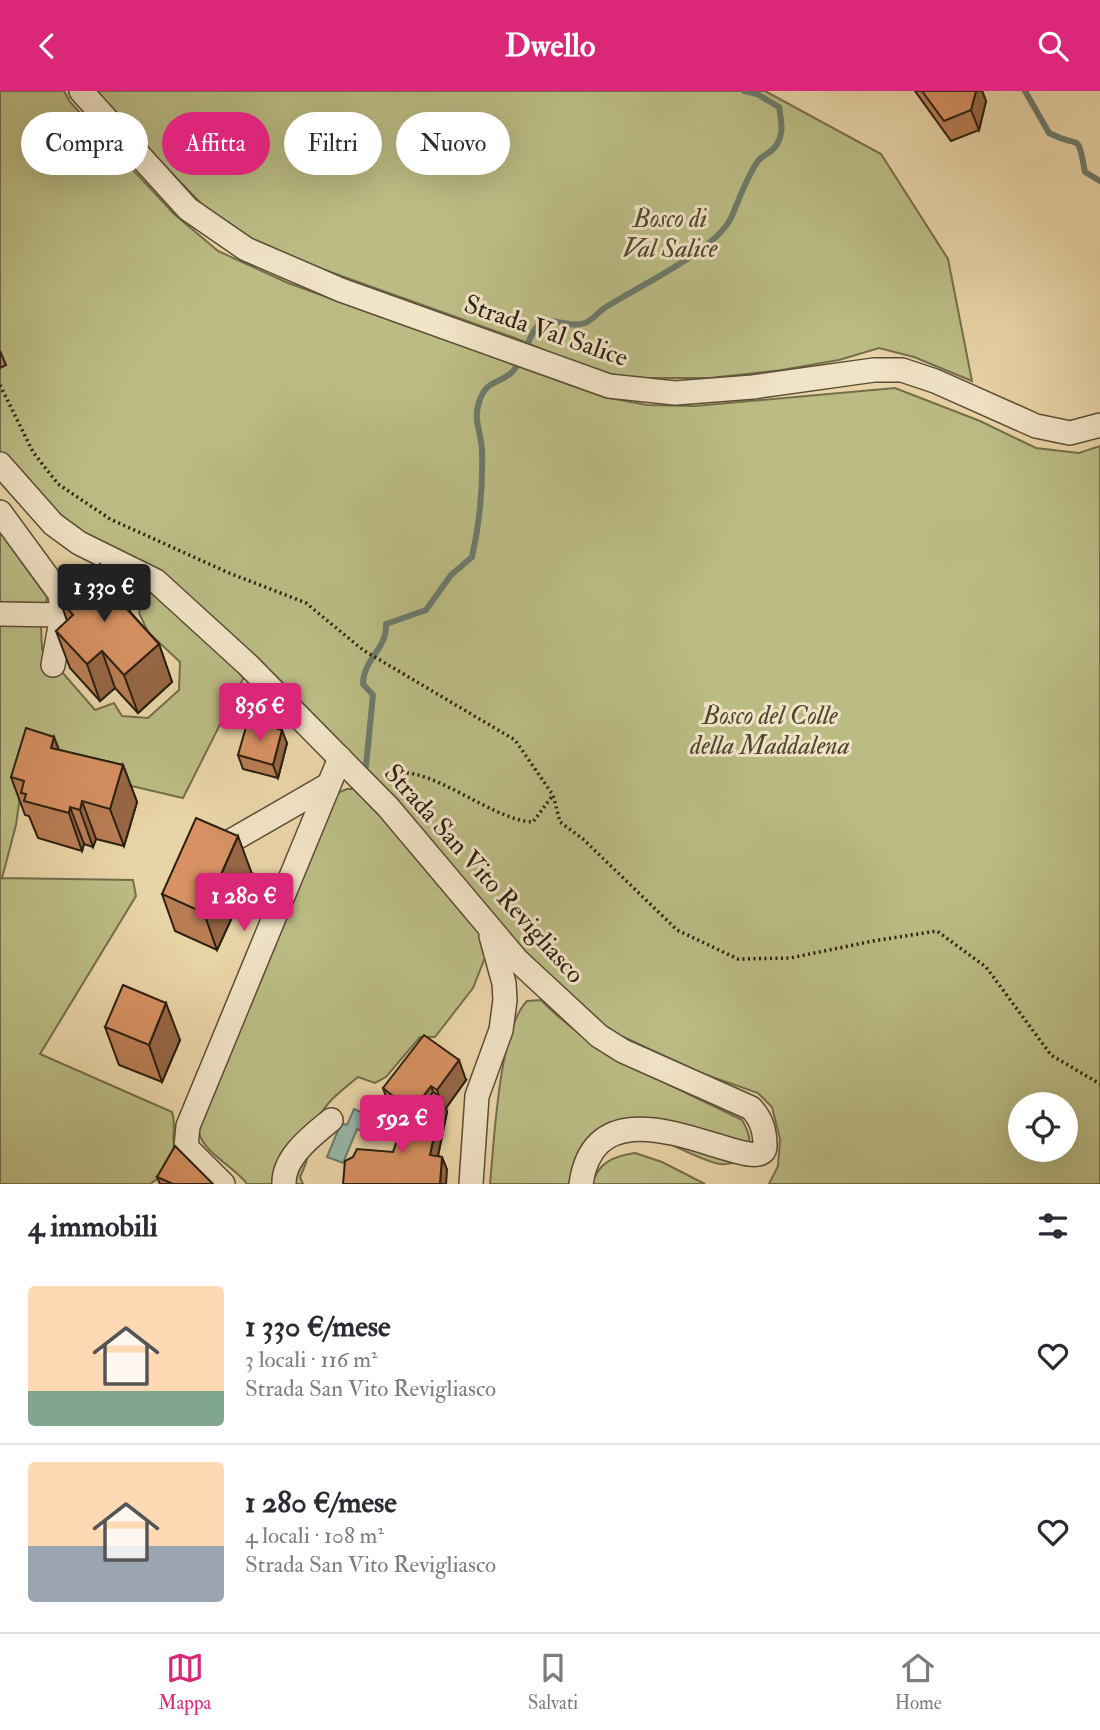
<!DOCTYPE html>
<html lang="it">
<head>
<meta charset="utf-8">
<style>
	:root { --surface:#fff; --page:#f2f2f3; --text:#2b2b33; --muted:#7c7c81; --line:#e1e1e2; --accent:#db2777 }
	body { margin:0; font-family:"IM FELL Double Pica",serif; background:var(--page); color:var(--text); height:100vh; display:flex; flex-direction:column; font-size:26px; white-space:nowrap }
	* { box-sizing:border-box; margin:0 }
	p { font-size:23px; color:var(--muted) }
	.icon { flex:none; width:38px; height:38px; fill:none; stroke:currentColor; stroke-width:2; stroke-linecap:round; stroke-linejoin:round }
	.map { position:relative; height:1093px; overflow:hidden }
	.sheet { display:flex; flex-direction:column; background:var(--surface); flex:1 }
	.sheet>* { flex:none }
	.hud { position:absolute; left:21px; top:21px; width:700px; height:63px; display:flex; gap:14px }
	.fabs { position:absolute; left:1008px; top:1001px; display:grid; gap:14px }
	.fabs a { display:grid; place-items:center; width:70px; height:70px; border-radius:50%; background:var(--surface); box-shadow:0 7px 28px #0002; font-size:35px }
	.price { position:absolute; translate:-50% -60px; padding:0 16px; border-radius:7px; background:var(--accent); color:#fff; font-size:23px; line-height:46px; filter:drop-shadow(0 2px 4px #0008) }
	.price::after { content:''; position:absolute; left:50%; top:42px; width:21px; height:16px; margin-left:-10px; background:inherit; clip-path:polygon(0 0,100% 0,50% 100%) }
	.price.on { background:#222; color:#fff }
	ul { padding:0; list-style:none }
	li { display:flex; align-items:center; gap:21px; height:175px; padding:0 28px }
	li+li { border-top:2px solid var(--line) }
	li span { display:grid; place-items:center; flex:none; width:196px; height:140px; border-radius:7px; color:#555 }
	li>.icon { margin-inline-start:auto }
	span .icon { width:84px; height:84px; fill:#fffc; stroke-width:1 }
	li b { font-size:30px }
	h2 { display:flex; justify-content:space-between; align-items:center; height:84px; padding:0 28px; font-size:30px }
	.chip { padding:0 24px; border-radius:32px; background:var(--surface); box-shadow:0 7px 28px #0002; font-size:24px; line-height:63px }
	.chip.on { background:var(--accent); color:#fff }
	header { display:flex; justify-content:space-between; align-items:center; height:91px; padding:0 28px; background:var(--accent); color:#fff; font-size:32px; font-weight:700 }
	.menu { display:flex; justify-content:space-around; align-items:center; height:98px; border-top:2px solid var(--line); background:var(--surface); font-size:19px; color:var(--muted) }
	.menu a { display:grid; justify-items:center; gap:4px }
	.menu .on { color:var(--accent) }
	.map>svg:first-child { display:block }
</style>
</head>
<body>
<header><svg class="icon" aria-label="back" viewBox="0 0 24 24"><path d="M15 5l-7 7 7 7"/></svg>Dwello<svg class="icon" aria-label="search" viewBox="0 0 24 24"><circle cx="10" cy="10" r="6"/><path d="M15 15l6 6"/></svg></header>
<div class="map">
<svg width="1100" height="1093" viewBox="0 0 1100 1093">
	<rect width="100%" height="100%" fill="#e9d4a7"/>
	<filter id="stains"><feTurbulence type="fractalNoise" baseFrequency=".00286" numOctaves="4"/><feColorMatrix values="0 0 0 0 .2 0 0 0 0 .09 0 0 0 0 .02 0 0 0 .5 -.17"/></filter>
	<radialGradient id="worn" r=".72"><stop offset=".6" stop-color="#630" stop-opacity="0"/><stop offset="1" stop-color="#630" stop-opacity=".3"/></radialGradient>
	<g fill="#bbbc84" stroke="#746e4a" stroke-width="2" fill-rule="evenodd">
		<path d="M0,0h64l6,11 104,112 44,37 70,32 316,114 43,8 48,1 200,-18 85,33 56,27 43,5 21,-7v738h-331l9,-18 2,-27 -8,-32 -14,-14 -57,-20 -82,-38 -28,-19 -62,-58 -124,-146 -315,-275 -48,-36 -42,-49zM1020,1013h46v46h-46z"/>
		<polygon points="98,0 765,0 881,63 948,168 972,290 914,266 879,257 839,269 782,279 710,287 637,287 597,281 515,247 280,163 234,138 214,126 108,16"/>
		<path d="M0,441l47,65 -6,31 1,21 53,61 19,-7 8,13 26,2 31,-28 1,-28 -32,-30 -9,-19 4,-13 11,-9 90,86 -61,121 -158,-37 -9,64 -14,53 131,2 3,16 -96,158 132,58c5,15 -2,28 4,43l-8,16 -18,13h-150z"/>
		<path d="M347,698h11l125,145 3,21 -13,33 -38,49h-15l-34,40 -11,6 -17,-6c-13,11 -32,24 -39,41 -8,20 -9,40 -19,59l3,7h-56c-12,-18 -55,-36 -48,-62 2,-10 10,-20 15,-29l123,-300z"/>
		<path d="M541,909c56,58 130,84 201,120 9,15 11,27 0,41 -6,1 -15,4 -22,3 -39,-7 -106,-65 -139,-15 -8,13 -10,20 -10,35h-81c4,-42 9,-155 37,-183z"/>
		<path d="M635,1062l27,9 43,22h-113c6,-22 23,-28 43,-31z"/>
	</g>
	<polygon fill="#97b8a8" stroke="#6c7b6b" stroke-width="2" points="354,1018 378,1028 372,1044 357,1038 343,1072 327,1066 341,1032 347,1034"/>
	<g fill="none" stroke-linecap="round" stroke-linejoin="round">
		<g stroke="#6c7b6b" stroke-width="6">
			<path d="M1025,0l24,42c32,17 28,-4 36,39l15,9"/>
			<path d="M366,675l7,-71 -10,-11c0,-25 25,-36 23,-60l40,-14 25,-35 21,-18c8,-35 11,-71 10,-107 -1,-18 -9,-30 -3,-48 8,-24 21,-17 34,-31 12,-13 14,-34 26,-47 16,-8 29,5 46,-1 8,-3 13,-11 21,-16 31,-20 109,-56 125,-89 8,-18 16,-42 27,-57 3,-4 9,-7 13,-10 14,-12 11,-28 8,-44l-22,-13 -13,-3"/>
		</g>
		<g stroke="#5b4d36" stroke-width="26">
			<g id="minor">
				<polyline points="81,0 188,118 246,158 341,199 609,295 675,302 753,296 874,279 902,279 935,290 1036,335 1070,342 1100,334"/>
				<path d="M0,373l53,60 26,19 77,38 92,84 140,142 129,153 82,76 24,15 128,57c11,12 14,23 14,39 -4,37 -167,-83 -184,37"/>
				<polyline points="0,421 60,503 62,524 53,574"/>
				<polyline points="0,523 62,524"/>
				<polyline points="211,757 224,754 328,694"/>
				<polyline points="223,1093 186,1056 188,1035 340,667"/>
				<path d="M284,1093c-1,-27 28,-48 47,-64"/>
				<polyline points="471,1093 477,1005 501,939 505,909 504,892 491,845"/>
			</g>
		</g>
		<g stroke="#2c2010" stroke-width="3.5" stroke-dasharray="2 3.5" stroke-linecap="butt">
			<polyline points="0,294 33,361 58,393 110,428 229,482 306,512 363,559 515,649 553,704 560,731 583,748 677,839 738,868 790,867 873,850 937,840 986,876 1051,964 1100,993"/>
			<path d="M385,683c44,-13 104,46 148,48l20,-27"/>
		</g>
		<use href="#minor" stroke="#f1e3c6" stroke-width="23"/>
	</g>
	<g fill="#b97d54" stroke="#2c2010" stroke-width="2">
		<polygon points="915,0 982,0 986,10 979,39 951,50"/>
		<polygon points="0,260 6,274 0,277"/>
		<polygon points="121,497 131,522 159,553 172,591 138,622 115,597 100,610 70,577 56,540 67,530 60,509"/>
		<polygon points="54,646 59,659 123,674 137,711 124,755 96,748 93,756 84,753 82,760 38,747 29,725 25,724 11,686"/>
		<polygon points="287,652 278,687 243,678 238,664"/>
		<polygon points="252,783 217,859 175,840 162,803"/>
		<polygon points="105,936 180,949 162,991 119,974"/>
		<polygon points="466,989 446,1017 447,1021 438,1065 442,1066 447,1079 404,1028 390,1017 383,997"/>
		<polygon points="157,1086 213,1093 160,1093"/>
	</g>
	<g fill="#966645" stroke="#2c2010" stroke-width="2">
		<polygon points="976,0 982,0 986,10 979,39 971,19"/>
		<polygon points="121,497 135,534 114,504"/>
		<polygon points="159,553 172,591 138,622 124,584"/>
		<polygon points="102,560 115,597 100,610 87,573"/>
		<polygon points="282,639 287,652 278,687 273,674"/>
		<polygon points="54,646 68,683 51,657"/>
		<polygon points="123,674 137,711 124,755 110,718"/>
		<polygon points="82,710 96,748 93,756 80,719"/>
		<polygon points="70,716 84,753 82,760 69,722"/>
		<polygon points="238,745 252,783 217,859 204,822"/>
		<polygon points="166,912 180,949 162,991 149,954"/>
		<polygon points="459,969 466,989 446,1017 447,1021 435,1078 430,1064 441,1011 437,999"/>
		<polygon points="431,995 438,1015 419,1040 412,1020"/>
		<polygon points="442,1066 447,1079 446,1093 440,1093"/>
	</g>
	<g fill="#d79162" stroke="#2c2010" stroke-width="2">
		<polygon points="922,0 976,0 971,19 944,30"/>
		<polygon points="100,473 121,497 114,504 159,553 124,584 102,560 87,573 56,540 73,524 60,509"/>
		<polygon points="248,629 282,639 273,674 238,664"/>
		<polygon points="26,637 54,646 51,657 123,674 110,718 82,710 80,719 70,716 69,722 24,710 26,703 21,702 24,690 11,686"/>
		<polygon points="196,727 238,745 204,822 162,803"/>
		<polygon points="123,894 166,912 149,954 105,936"/>
		<polygon points="424,944 459,969 437,999 431,995 412,1020 383,997"/>
		<polygon points="433,1001 442,1007 430,1064 442,1066 440,1093 343,1093 345,1070 353,1066 357,1058 393,1061 404,1028 413,1031"/>
		<polygon points="175,1055 213,1093 173,1093 157,1086"/>
	</g>
	<g text-anchor="middle" dominant-baseline="central" stroke-width="6" stroke-linejoin="round" paint-order="stroke">
		<g font-size="26" font-style="italic" fill="#50472d" stroke="#f1e3c6">
			<text x="670" y="128">Bosco di<tspan x="670" dy="30">Val Salice</tspan></text>
			<text x="770" y="625">Bosco del Colle<tspan x="770" dy="30">della Maddalena</tspan></text>
		</g>
		<g font-size="26" fill="#2c2010" stroke="#f1e3c6">
			<text transform="translate(546 240) rotate(19)">Strada Val Salice</text>
			<text transform="translate(484 783) rotate(48)">Strada San Vito Revigliasco</text>
		</g>
	</g>
	<rect width="100%" height="100%" filter="url(#stains)"/>
	<rect width="100%" height="100%" fill="url(#worn)"/>
</svg>
<div class="fabs">
<a><svg class="icon" aria-label="locate" viewBox="0 0 24 24"><circle cx="12" cy="12" r="6"/><path d="M12 2v4M12 18v4M2 12h4M18 12h4"/></svg></a>
</div>
<b class="price on" style="left:104px;top:533px">1 330 €</b>
<b class="price" style="left:260px;top:652px">836 €</b>
<b class="price" style="left:244px;top:842px">1 280 €</b>
<b class="price" style="left:402px;top:1064px">592 €</b>
<div class="hud">
<a class="chip">Compra</a>
<a class="chip on">Affitta</a>
<a class="chip">Filtri</a>
<a class="chip">Nuovo</a>
</div>
</div>
<section class="sheet">
<h2>4 immobili<svg class="icon" aria-label="filters" viewBox="0 0 24 24"><path d="M4 7h16M4 17h16"/><circle cx="9" cy="7" r="2"/><circle cx="15" cy="17" r="2"/></svg></h2>
<ul>
<li><span style="background:linear-gradient(#ffd9b3 75%,#7fa58c 0)"><svg class="icon" aria-label="home" viewBox="0 0 24 24"><path d="M3 11l9-7 9 7M6 9v11h12V9"/></svg></span><div><b>1 330 €/mese</b><p>3 locali · 116 m²</p><p>Strada San Vito Revigliasco</p></div><svg class="icon" aria-label="heart" viewBox="0 0 24 24"><path d="M12 20l-8-8c-3-5 5-10 8-4 3-6 11-1 8 4z"/></svg></li>
<li><span style="background:linear-gradient(#ffd9b3 60%,#9aa5b1 0)"><svg class="icon" aria-label="home" viewBox="0 0 24 24"><path d="M3 11l9-7 9 7M6 9v11h12V9"/></svg></span><div><b>1 280 €/mese</b><p>4 locali · 108 m²</p><p>Strada San Vito Revigliasco</p></div><svg class="icon" aria-label="heart" viewBox="0 0 24 24"><path d="M12 20l-8-8c-3-5 5-10 8-4 3-6 11-1 8 4z"/></svg></li>
</ul>
</section>
<nav class="menu">
<a class="on"><svg class="icon" aria-label="map" viewBox="0 0 24 24"><path d="M3 6l6-2 6 2 6-2v14l-6 2-6-2-6 2zM9 4v14M15 6v14"/></svg>Mappa</a>
<a><svg class="icon" aria-label="saved" viewBox="0 0 24 24"><path d="M7 4h10v16l-5-4-5 4z"/></svg>Salvati</a>
<a><svg class="icon" aria-label="home" viewBox="0 0 24 24"><path d="M3 11l9-7 9 7M6 9v11h12V9"/></svg>Home</a>
</nav>
</body>
</html>
